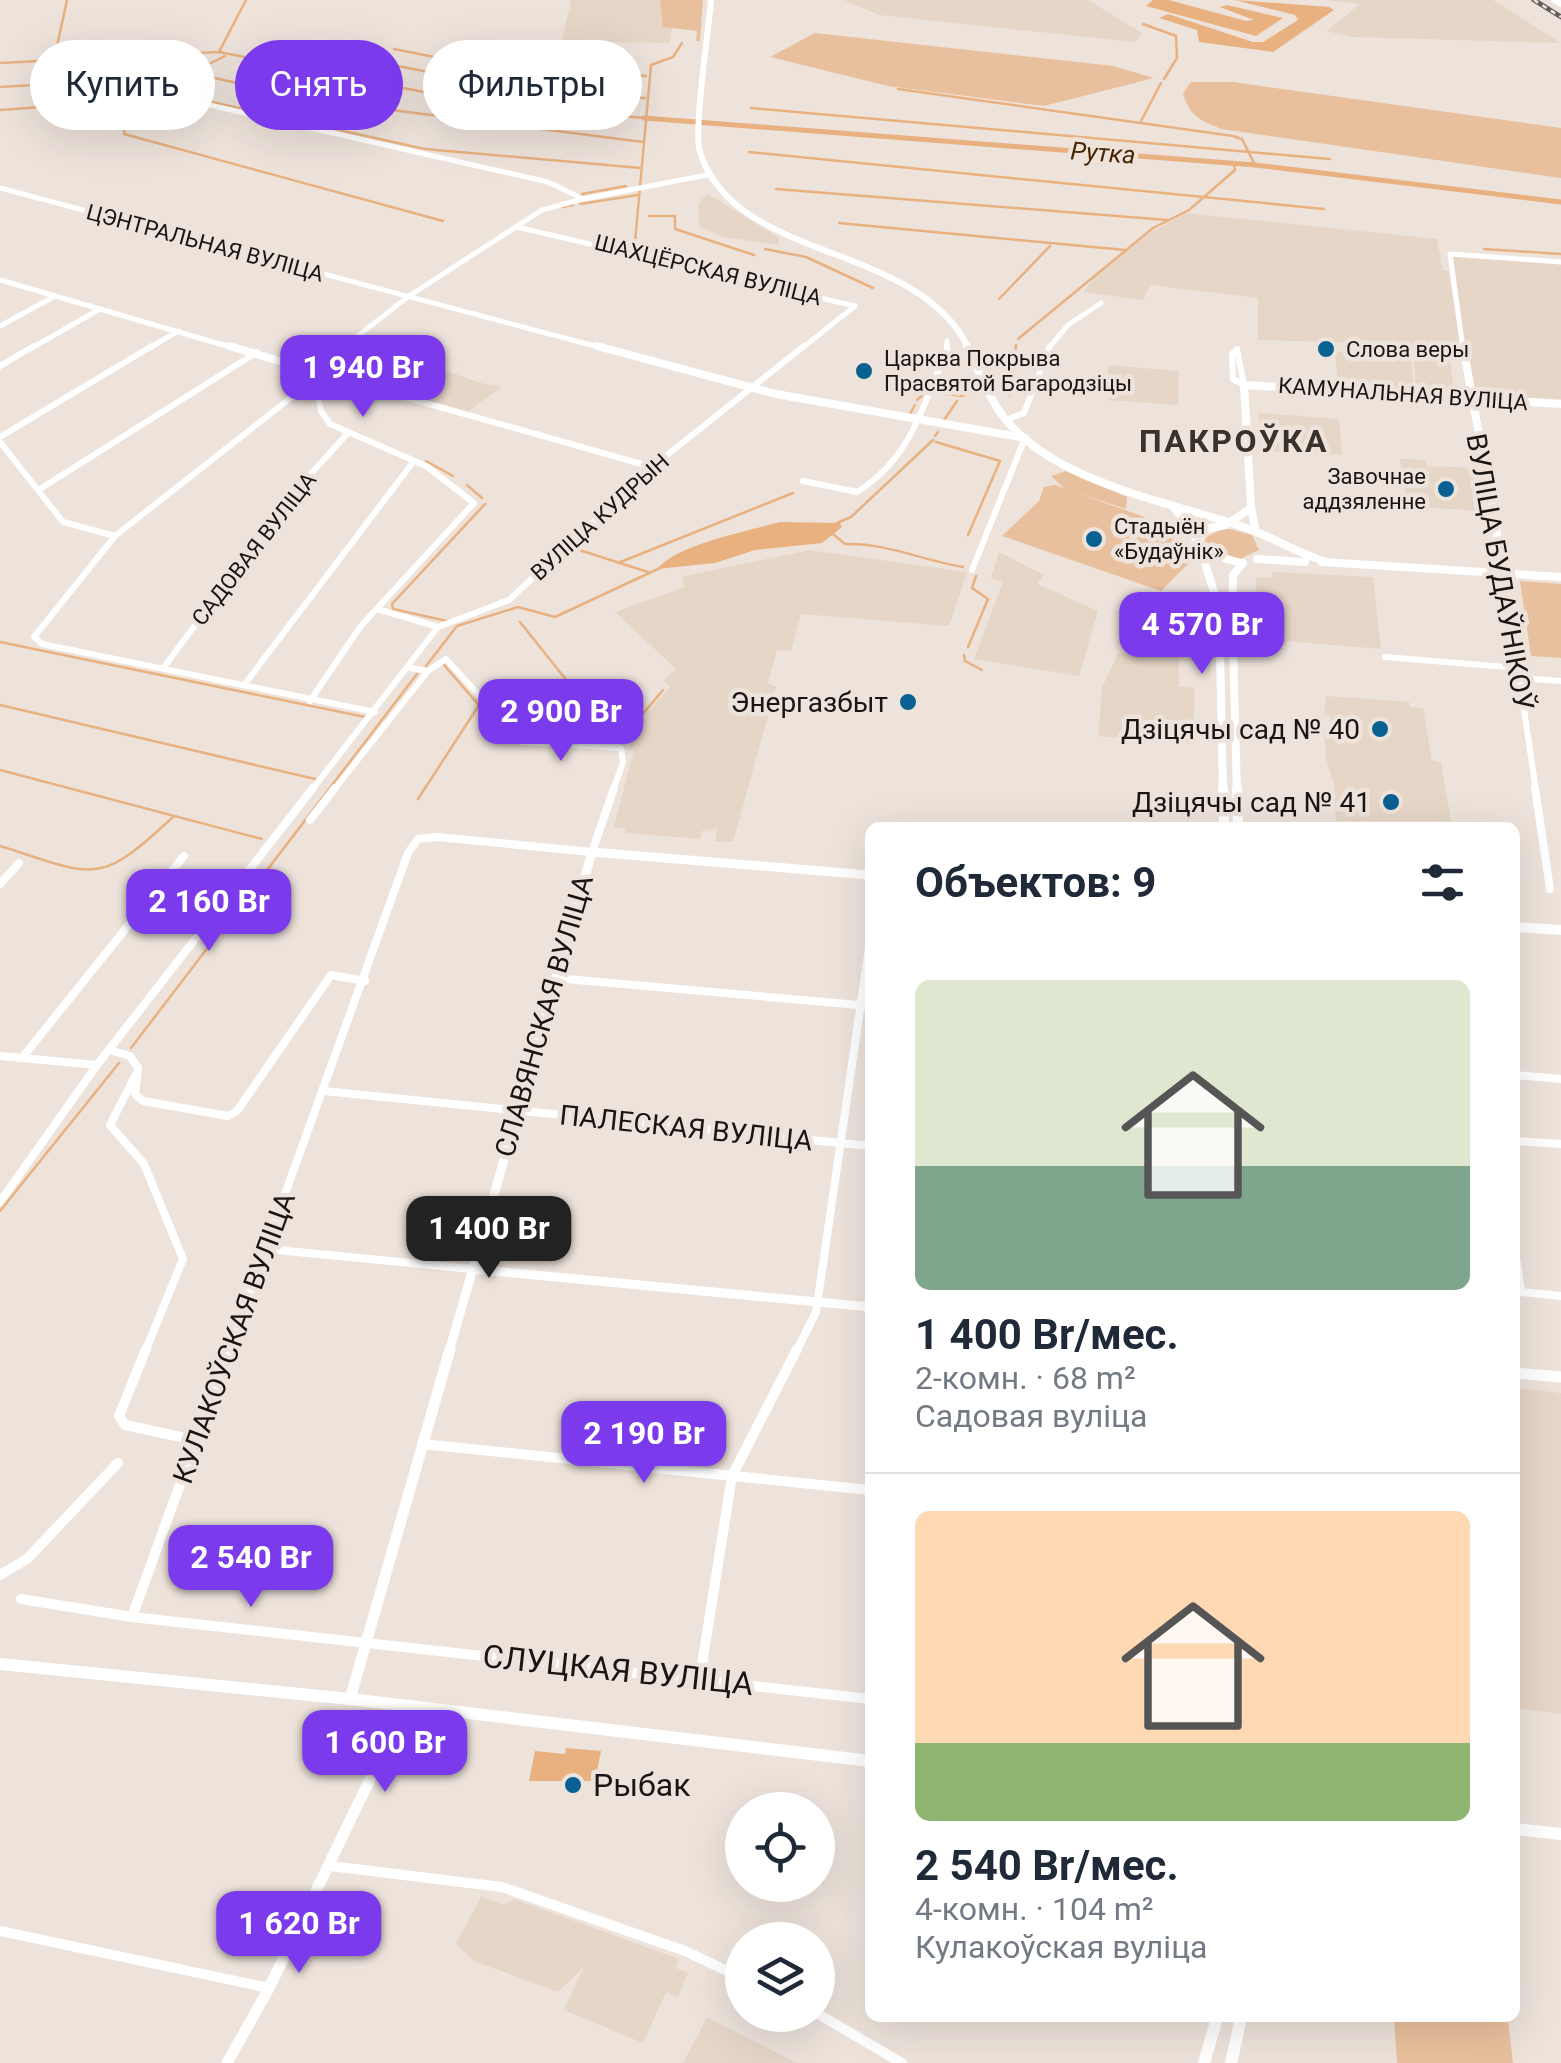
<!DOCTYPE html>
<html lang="ru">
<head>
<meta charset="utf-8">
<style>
	:root { --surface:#fff; --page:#f6f6f7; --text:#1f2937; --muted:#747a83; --line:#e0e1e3; --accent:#7c3aed }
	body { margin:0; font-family:Roboto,sans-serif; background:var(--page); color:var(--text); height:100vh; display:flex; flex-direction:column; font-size:38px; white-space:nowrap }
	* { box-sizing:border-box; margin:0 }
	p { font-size:32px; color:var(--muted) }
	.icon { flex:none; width:55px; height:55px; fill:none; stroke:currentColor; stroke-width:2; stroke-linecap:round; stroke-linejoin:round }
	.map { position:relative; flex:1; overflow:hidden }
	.sheet { position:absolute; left:865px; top:822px; width:655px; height:1200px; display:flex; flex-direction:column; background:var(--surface); border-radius:15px; box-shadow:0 10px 40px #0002 }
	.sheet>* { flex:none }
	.top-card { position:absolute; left:30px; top:40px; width:685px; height:90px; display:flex; gap:20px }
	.fabs { position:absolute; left:725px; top:1792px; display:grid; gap:20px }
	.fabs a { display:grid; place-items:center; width:110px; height:110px; border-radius:50%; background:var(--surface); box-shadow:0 10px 40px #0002; font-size:50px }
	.price { position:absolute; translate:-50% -85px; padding:0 22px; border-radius:20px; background:var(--accent); color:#fff; font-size:32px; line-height:65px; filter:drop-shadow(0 2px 5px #0008) }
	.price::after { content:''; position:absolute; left:50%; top:60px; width:30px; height:22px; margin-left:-15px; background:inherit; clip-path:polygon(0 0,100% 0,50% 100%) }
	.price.selected { background:#222; color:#fff }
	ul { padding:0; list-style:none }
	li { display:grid; align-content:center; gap:20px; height:530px; padding:0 50px }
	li+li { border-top:2px solid var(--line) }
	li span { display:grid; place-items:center; height:310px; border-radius:15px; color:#555 }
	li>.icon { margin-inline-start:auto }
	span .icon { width:180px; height:180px; fill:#fffc; stroke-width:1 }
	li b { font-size:42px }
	h2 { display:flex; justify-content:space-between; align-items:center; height:120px; padding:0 50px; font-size:42px }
	.pill { padding:0 35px; border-radius:45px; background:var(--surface); box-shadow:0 10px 40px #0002; font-size:35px; line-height:90px }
	.pill.selected { background:var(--accent); color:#fff }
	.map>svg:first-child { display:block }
</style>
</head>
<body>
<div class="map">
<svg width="1561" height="2063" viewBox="0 0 1561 2063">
	<rect width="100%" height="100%" fill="#ede3db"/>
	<g fill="#e6d6c8">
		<polygon points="571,0 660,0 664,5 663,26 672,27 670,43 562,41"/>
		<polygon points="844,0 1088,0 1142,33 1135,42 879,15"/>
		<polygon points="1325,0 1493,0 1561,43 1352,37 1326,31 1360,4"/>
		<polygon points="708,194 778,237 779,245 723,237 699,226 698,203"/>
		<polygon points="1186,213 1437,239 1443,270 1448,271 1461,346 1258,340 1258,298 1150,285 1143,300 1083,292 1099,272 1153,231"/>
		<polygon points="1452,256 1561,264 1561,399 1473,394"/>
		<polygon points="1367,348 1449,353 1454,392 1416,390 1414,355"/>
		<polygon points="1335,351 1411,357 1414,391 1338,387"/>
		<polygon points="1108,365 1179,371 1178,405 1108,400"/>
		<polygon points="443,370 481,383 502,387 467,412 410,397"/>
		<polygon points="1259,413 1339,419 1342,455 1259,451"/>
		<polygon points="1400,459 1426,460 1427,466 1475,468 1480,511 1407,506"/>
		<polygon points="809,550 967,572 949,626 801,614 791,651 777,650 768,683 776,687 733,842 715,841 717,828 702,831 700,839 625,833 625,828 614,827 634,750 628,749 635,726 670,687 663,680 676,669 615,612 685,587 681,577"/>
		<polygon points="999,552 1044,575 1037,584 1098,611 1079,676 974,659 1003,582 991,578"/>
		<polygon points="1273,572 1373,577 1381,649 1286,641 1285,645 1255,643 1256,577 1272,578"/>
		<polygon points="1118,653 1179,657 1179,686 1195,688 1193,744 1098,736 1102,688"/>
		<polygon points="1326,696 1409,702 1410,707 1423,708 1432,760 1441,762 1451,821 1336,821 1334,784 1326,758 1324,732 1333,732 1330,717 1324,714"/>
		<polygon points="1515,1388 1561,1393 1561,1714 1515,1708"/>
		<polygon points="481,1897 504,1905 514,1899 679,1959 676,1968 688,1973 678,1997 666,1992 643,2043 564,2010 584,1967 558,1992 474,1961 456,1944"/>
		<polygon points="707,2017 718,2023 797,2063 683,2063"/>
	</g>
	<g fill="#e9c09d">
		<polygon points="660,0 703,0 700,41 696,41 697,31 663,27"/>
		<polygon points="815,33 1113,66 1154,78 1044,106 888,86 770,57"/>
		<path d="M1191,82h42l328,46v50l-340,-49c-21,-9 -32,-13 -38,-36z"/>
		<polygon points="1066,471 1127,497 1126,509 1065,489 1051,476"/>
		<polygon points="1055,485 1181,530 1173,538 1181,541 1189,563 1161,591 1002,536 1039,501 1044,487"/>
		<polygon points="1225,528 1252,535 1259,550 1238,560 1210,553 1204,538"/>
		<polygon points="1520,581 1561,584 1561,658 1531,656"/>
		<polygon points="1394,2018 1508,2019 1513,2063 1397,2063"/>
	</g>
	<g fill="#e9b180">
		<polygon points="1153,0 1169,0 1246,21 1254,20 1220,7 1227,5 1283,18 1256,36 1146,6"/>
		<polygon points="1235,0 1329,7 1334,10 1273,52 1199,42 1197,30 1159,18 1168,14 1253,42 1263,42 1298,20 1295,15"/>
		<path d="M780,522l60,1 2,4 -20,16 -67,7 -40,13 -58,6c20,-25 91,-38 123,-47z"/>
		<polygon points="566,1748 601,1751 595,1781 529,1781 535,1751 565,1754"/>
	</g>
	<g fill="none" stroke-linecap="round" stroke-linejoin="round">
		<g stroke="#e9b180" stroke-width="2.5">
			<polyline points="1143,24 1176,36 1177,58 1164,79"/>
			<polyline points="310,49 501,86 645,98"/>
			<polyline points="394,49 485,67 469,79"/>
			<polyline points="56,51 67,0"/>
			<polyline points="219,52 246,0"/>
			<polyline points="0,63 219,52 475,102 644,118"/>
			<polyline points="568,67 646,76"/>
			<polyline points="199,69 225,56"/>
			<polyline points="193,73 333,105"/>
			<polyline points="132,80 124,134 443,221"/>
			<polyline points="0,87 170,77 194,71"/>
			<polyline points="898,89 1233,136 1242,139 1255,165"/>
			<polyline points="194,98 425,149 641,168"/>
			<polyline points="352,105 643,142"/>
			<polyline points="751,108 1330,159"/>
			<polyline points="0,110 55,106 66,85"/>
			<polyline points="1141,121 1161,83"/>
			<polyline points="749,152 1324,209"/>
			<polyline points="776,189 1167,220"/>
			<polyline points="582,194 626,186"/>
			<polyline points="580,204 638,195"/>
			<polyline points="562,207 573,205"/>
			<polyline points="649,216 675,216 675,229 754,255"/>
			<polyline points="839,223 1125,250"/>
			<polyline points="635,242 651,65 673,57 682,43"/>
			<polyline points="765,249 806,257 873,288"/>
			<polyline points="1484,249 1561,254"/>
			<polyline points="999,299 1050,246"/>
			<polyline points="1018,339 1153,228 1189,210 1235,170 1234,164"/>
			<polyline points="935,393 963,396 975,390"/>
			<polyline points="1010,395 1016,345"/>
			<polyline points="917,400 926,392"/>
			<polyline points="910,414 915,405"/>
			<polyline points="944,420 957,401"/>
			<polyline points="935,436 938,432"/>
			<polyline points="936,442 1000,461 968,535"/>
			<polyline points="426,461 453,476"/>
			<polyline points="467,485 482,498"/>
			<polyline points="837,523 851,517 933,440"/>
			<path d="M833,534l12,10c43,-1 75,16 118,23"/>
			<polyline points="573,548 648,572"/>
			<polyline points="618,563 793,493"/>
			<polyline points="447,621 393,609 392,604 485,504"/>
			<polyline points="520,622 607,731"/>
			<polyline points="0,642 365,717"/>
			<polyline points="968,647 988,599 972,588 976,576"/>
			<polyline points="964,655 965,661 982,670"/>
			<polyline points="444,665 510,741"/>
			<polyline points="426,666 457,626 518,607 555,617 660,568"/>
			<polyline points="0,705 315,779"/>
			<polyline points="625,735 663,690"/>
			<polyline points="0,770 262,839"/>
			<polyline points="418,799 479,705"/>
			<path d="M0,846c96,30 97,42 174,-30"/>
			<polyline points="131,1048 417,674"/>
			<polyline points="0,1211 119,1063"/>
		</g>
		<polyline stroke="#e9b180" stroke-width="5" points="644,118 1255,165 1561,202"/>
		<g stroke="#fff" stroke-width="5">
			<polyline points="192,101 548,182 583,199 707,175"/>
			<polyline points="517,227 855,306 801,349"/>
			<polyline points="0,280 55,296"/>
			<polyline points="409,296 542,210 583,199"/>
			<polyline points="0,326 55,296"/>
			<polyline points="947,341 947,349"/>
			<polyline points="30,349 100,309"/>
			<polyline points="148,349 178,331"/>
			<polyline points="1048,349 1068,325 1101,303"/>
		</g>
		<g stroke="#fff" stroke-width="6">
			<polyline points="1237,349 1232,354 1233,379 1244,385"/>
			<polyline points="1237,349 1244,385"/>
			<polyline points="0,366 34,346"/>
			<polyline points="312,381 115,536 34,637 42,644 375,712"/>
			<polyline points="1006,420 1024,413 1050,346"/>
			<polyline points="0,437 152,346"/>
			<polyline points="0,442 63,522 115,536"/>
			<path d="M803,481l54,11c43,-27 59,-64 76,-109 5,-14 15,-23 14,-37"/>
			<polyline points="40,489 257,352"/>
			<polyline points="972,570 1025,438"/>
			<polyline points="1504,573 1536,791"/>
			<polyline points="438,627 509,600 652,467 804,346"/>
			<polyline points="1385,657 1518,668"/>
			<polyline points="164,667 296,490 348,433"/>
			<polyline points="410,668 428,671 446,659 522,742 621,748 623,762 613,791"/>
			<polyline points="1520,678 1561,681"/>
			<polyline points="244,685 414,461"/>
			<polyline points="310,701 360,627 474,503 426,466 330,424 321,411 313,371 652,467"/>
			<polyline points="613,747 633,716"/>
			<polyline points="311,791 438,627 377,609"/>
			<polyline points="333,791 428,671"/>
		</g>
		<g stroke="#fff" stroke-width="8">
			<polyline points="1535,788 1550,889"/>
			<polyline points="310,820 335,788"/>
			<polyline points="0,884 19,863"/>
			<polyline points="555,978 870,1006"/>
			<polyline points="109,1050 130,1056 138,1068 135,1094 143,1101 228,1116 237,1111 331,975 365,981"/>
			<polyline points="0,1056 97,1065"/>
			<polyline points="22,1058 184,856"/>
			<polyline points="1515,1075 1561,1079"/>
			<polyline points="135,1076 110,1125 144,1164 183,1259 145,1352"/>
			<polyline points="324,1091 870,1146"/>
			<polyline points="1515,1141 1561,1144"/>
			<polyline points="0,1202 97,1065 313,788"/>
			<polyline points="267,1249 472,1269"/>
			<polyline points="1515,1250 1521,1292 1561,1296"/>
			<polyline points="228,1352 408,853 418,839 437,837 592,852 614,788"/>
			<polyline points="796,1352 816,1312 870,941"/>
		</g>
		<g stroke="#fff" stroke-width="10">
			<polyline points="146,1349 119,1416 125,1425 195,1440"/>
			<polyline points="422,1444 870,1490"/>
			<polyline points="0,1575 27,1559 118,1463"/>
			<polyline points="21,1599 132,1617 870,1699"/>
			<polyline points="132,1617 229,1349"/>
			<polyline points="700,1677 732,1476 797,1349"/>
			<polyline points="330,1866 502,1887 685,1951 742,1978"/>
			<polyline points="0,1931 269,1988"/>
			<polyline points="818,2014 902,2063"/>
		</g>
		<g stroke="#fff" stroke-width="5">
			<polyline points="0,188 606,349"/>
			<polyline points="55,296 237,349"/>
			<polyline points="341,349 409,296"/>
			<polyline points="1463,349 1450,254 1561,262"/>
		</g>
		<g stroke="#fff" stroke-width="8">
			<polyline points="229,346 313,371 344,346"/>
			<polyline points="597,346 776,394 1025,438"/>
			<polyline points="1463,346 1504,573"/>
			<polyline points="1251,508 1244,385 1561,404"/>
		</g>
		<g stroke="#fff" stroke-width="9">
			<polyline points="472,1269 870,1307"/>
			<polyline points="449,1352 592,852 870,875"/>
		</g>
		<g stroke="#fff" stroke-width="11">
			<polyline points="1515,1373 1561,1377"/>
			<polyline points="350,1699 450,1349"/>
			<polyline points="227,2063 269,1988 405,1707"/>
		</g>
		<g stroke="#fff" stroke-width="6">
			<path d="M711,0c-2,28 -18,133 -11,152 35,112 217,88 269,197"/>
			<polyline points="1554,0 1561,4"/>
		</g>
		<g stroke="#fff" stroke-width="8">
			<path d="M967,346c11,23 20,48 35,69 51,69 171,87 247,114 27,10 50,25 78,33"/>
			<polyline points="1175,509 1206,553 1241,563"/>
			<polyline points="1197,544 1206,529 1226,525 1251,508 1256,532"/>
			<polyline points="1201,551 1219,608 1223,791"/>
			<polyline points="1257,559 1305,562"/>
			<polyline points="1322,562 1561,577"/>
			<polyline points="1237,791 1232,610 1233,575 1243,563"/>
		</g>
		<g stroke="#fff" stroke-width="10">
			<polyline points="1223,788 1224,828"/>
			<polyline points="1237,788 1238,828"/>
			<polyline points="1515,927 1561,930"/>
		</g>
		<g stroke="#fff" stroke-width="12">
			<polyline points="0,1664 350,1699 870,1761"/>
			<polyline points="1515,1829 1561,1834"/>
			<polyline points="1204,2063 1217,2018"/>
			<polyline points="1231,2063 1241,2018"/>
		</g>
		<g stroke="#655e5a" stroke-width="5">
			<polyline id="rail" points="1534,0 1561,17"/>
		</g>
		<use href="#rail" stroke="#ede3db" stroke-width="2.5" stroke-dasharray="5" stroke-linecap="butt"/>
	</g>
	<g fill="#096192" stroke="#ede3db" stroke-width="4">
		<circle cx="1326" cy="349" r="10"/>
		<circle cx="864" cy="371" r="10"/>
		<circle cx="1446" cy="489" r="10"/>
		<circle cx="1094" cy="539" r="10"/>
		<circle cx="908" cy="702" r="10"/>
		<circle cx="1380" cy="729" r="10"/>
		<circle cx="1391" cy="802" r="10"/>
		<circle cx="573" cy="1785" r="10"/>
	</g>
	<g text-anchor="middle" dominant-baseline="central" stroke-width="9" stroke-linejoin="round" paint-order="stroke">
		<g font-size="22" fill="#191512" stroke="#ede3db">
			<text transform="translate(205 243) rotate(15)">ЦЭНТРАЛЬНАЯ ВУЛІЦА</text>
			<text transform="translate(708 270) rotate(14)">ШАХЦЁРСКАЯ ВУЛІЦА</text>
			<text transform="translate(1403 394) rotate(4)">КАМУНАЛЬНАЯ ВУЛІЦА</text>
			<text transform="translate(600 517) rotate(-42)">ВУЛІЦА КУДРЫН</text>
			<text transform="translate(254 549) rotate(-52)">САДОВАЯ ВУЛІЦА</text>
		</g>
		<g font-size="22" fill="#191512" stroke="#ede3db" text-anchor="start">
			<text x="1346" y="349">Слова веры</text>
			<text x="884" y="358">Царква Покрыва<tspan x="884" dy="25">Прасвятой Багародзіцы</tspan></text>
			<text x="1426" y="476" text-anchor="end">Завочнае<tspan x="1426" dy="25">аддзяленне</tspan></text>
			<text x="1114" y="526">Стадыён<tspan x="1114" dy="25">«Будаўнік»</tspan></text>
		</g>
		<g font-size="25" font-style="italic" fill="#472400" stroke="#ede3db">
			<text transform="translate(1103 153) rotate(4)">Рутка</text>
		</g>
		<g font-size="28" fill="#191512" stroke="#ede3db">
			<text transform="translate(1500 572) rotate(80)">ВУЛІЦА БУДАЎНІКОЎ</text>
			<text transform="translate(544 1016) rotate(-74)">СЛАВЯНСКАЯ ВУЛІЦА</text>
			<text transform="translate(686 1128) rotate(6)">ПАЛЕСКАЯ ВУЛІЦА</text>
			<text transform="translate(234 1338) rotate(-70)">КУЛАКОЎСКАЯ ВУЛІЦА</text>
		</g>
		<g font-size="28" fill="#191512" stroke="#ede3db" text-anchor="end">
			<text x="888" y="702">Энергазбыт</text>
			<text x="1360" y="729">Дзіцячы сад № 40</text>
			<text x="1371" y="802">Дзіцячы сад № 41</text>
		</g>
		<g font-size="32" font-weight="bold" letter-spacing="2.5" fill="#39312b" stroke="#ede3db">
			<text x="1234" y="441">ПАКРОЎКА</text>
		</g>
		<g font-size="32" fill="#191512" stroke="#ede3db">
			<text transform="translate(618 1670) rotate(6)">СЛУЦКАЯ ВУЛІЦА</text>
		</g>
		<g font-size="32" fill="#191512" stroke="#ede3db" text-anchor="start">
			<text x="593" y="1785">Рыбак</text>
		</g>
	</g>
</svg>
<div class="fabs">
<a><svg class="icon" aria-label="locate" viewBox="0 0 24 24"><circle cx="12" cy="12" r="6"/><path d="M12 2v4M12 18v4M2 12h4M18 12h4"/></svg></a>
<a><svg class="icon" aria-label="layers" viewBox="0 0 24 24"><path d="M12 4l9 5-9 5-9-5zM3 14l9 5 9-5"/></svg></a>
</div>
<b class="price" style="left:363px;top:420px">1 940 Br</b>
<b class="price" style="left:1202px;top:677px">4 570 Br</b>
<b class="price" style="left:561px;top:764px">2 900 Br</b>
<b class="price" style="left:209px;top:954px">2 160 Br</b>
<b class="price selected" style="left:489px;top:1281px">1 400 Br</b>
<b class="price" style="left:644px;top:1486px">2 190 Br</b>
<b class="price" style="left:251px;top:1610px">2 540 Br</b>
<b class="price" style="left:385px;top:1795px">1 600 Br</b>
<b class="price" style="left:299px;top:1976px">1 620 Br</b>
<div class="top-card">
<a class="pill">Купить</a>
<a class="pill selected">Снять</a>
<a class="pill">Фильтры</a>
</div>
<section class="sheet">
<h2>Объектов: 9<svg class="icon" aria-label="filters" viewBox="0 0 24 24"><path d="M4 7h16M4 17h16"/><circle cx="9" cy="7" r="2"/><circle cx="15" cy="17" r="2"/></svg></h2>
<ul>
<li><span style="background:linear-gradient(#dfe7d0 60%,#7fa58c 0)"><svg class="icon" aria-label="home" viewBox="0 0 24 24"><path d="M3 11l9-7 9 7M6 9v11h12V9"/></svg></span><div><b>1 400 Br/мес.</b><p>2-комн. · 68 m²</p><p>Садовая вуліца</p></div></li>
<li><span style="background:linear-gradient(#ffd9b3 75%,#8fb573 0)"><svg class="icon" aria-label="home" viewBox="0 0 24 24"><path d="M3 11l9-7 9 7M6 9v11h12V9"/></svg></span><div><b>2 540 Br/мес.</b><p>4-комн. · 104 m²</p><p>Кулакоўская вуліца</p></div></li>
</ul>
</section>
</div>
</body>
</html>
